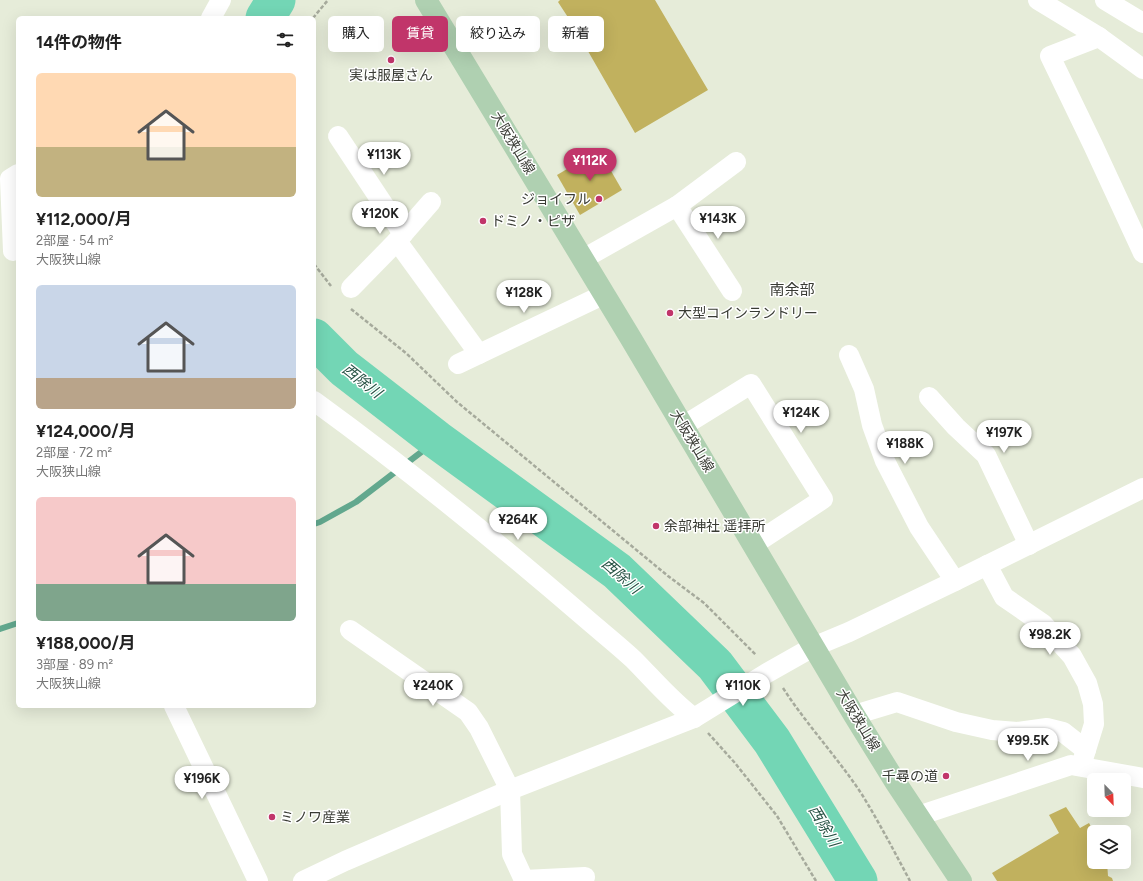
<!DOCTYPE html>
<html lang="ja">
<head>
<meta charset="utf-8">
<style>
	:root { --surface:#fff; --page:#f2f2f2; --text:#222; --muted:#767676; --accent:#c1356a }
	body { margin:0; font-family:Figtree,"Noto Sans JP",sans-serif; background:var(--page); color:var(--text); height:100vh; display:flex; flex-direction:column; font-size:15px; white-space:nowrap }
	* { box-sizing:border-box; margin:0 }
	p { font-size:13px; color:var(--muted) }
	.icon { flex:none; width:22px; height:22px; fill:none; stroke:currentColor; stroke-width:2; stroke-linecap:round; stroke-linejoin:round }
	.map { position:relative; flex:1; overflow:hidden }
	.sheet { position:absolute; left:16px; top:16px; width:300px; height:692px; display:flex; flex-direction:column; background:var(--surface); border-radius:6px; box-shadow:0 4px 16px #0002 }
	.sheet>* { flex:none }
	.hud { position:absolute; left:328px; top:16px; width:380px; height:36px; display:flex; gap:8px }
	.needle { width:26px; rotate:157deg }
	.tools { position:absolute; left:1087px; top:773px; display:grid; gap:8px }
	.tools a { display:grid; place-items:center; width:44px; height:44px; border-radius:6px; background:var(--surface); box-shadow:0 4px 16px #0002; font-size:20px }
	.price { position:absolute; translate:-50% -34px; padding:0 9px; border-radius:14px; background:#fff; color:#222; font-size:13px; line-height:26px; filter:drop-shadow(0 1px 2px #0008) }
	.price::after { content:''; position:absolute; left:50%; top:24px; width:12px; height:9px; margin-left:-6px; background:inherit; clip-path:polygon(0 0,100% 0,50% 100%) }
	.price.current { background:var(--accent); color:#fff }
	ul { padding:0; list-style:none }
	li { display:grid; align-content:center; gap:8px; height:212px; padding:0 20px }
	li span { display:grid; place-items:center; height:124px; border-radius:6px; color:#555 }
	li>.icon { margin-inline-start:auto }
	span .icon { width:72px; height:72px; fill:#fffc; stroke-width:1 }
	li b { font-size:17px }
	h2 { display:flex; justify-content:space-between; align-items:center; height:48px; padding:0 20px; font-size:17px }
	.tag { padding:0 14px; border-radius:6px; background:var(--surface); box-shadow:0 4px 16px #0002; font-size:14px; line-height:36px }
	.tag.current { background:var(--accent); color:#fff }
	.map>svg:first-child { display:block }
</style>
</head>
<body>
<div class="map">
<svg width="1143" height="881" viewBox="0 0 1143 881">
	<rect width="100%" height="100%" fill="#e6ecd9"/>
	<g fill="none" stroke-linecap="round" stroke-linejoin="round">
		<g stroke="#62a88e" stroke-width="6">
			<polyline points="314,524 320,522 356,502 437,440"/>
			<polyline points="0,629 18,623"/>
		</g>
		<g stroke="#73d6b5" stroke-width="39">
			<polyline points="265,18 276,0"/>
			<polyline points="314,338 344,368 437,440 617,571 715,665 772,741 858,881"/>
		</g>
	</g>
	<g fill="#c1b15e">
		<polygon points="560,0 655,0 708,90 635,133 573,25 558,2"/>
		<polygon points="599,150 622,190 580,215 557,175"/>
		<polygon points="1066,807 1080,828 1089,823 1094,832 1094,862 1107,862 1108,876 1112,878 1113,881 997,881 992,873 1059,833 1049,815"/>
	</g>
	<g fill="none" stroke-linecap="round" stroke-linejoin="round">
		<g stroke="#a6aa9c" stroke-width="2.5" stroke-dasharray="4 2" stroke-linecap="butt">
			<polyline points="313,18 328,0"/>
			<polyline points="314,264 331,286"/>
			<polyline points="351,309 407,354 457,402 668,576 704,603 756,655"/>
			<path d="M783,688c24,37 54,69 78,105 18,29 33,58 49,88"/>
			<polyline points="708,733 735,763 777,816 816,881"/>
		</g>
		<g stroke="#fff" stroke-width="20">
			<polyline points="1038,0 1099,37 1143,69"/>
			<polyline points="1105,0 1143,23"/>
			<polyline points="211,18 221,0"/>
			<polyline points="1099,37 1050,56 1093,145 1143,253"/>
			<polyline points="338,136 403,234"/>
			<polyline points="677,206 732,291"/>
			<polyline points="397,241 479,354"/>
			<polyline points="13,251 10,179 18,174"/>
			<polyline points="583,259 677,206 736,162"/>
			<polyline points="351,288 397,241 431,202"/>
			<polyline points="849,355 864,389 872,425 885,461 919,527 955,581"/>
			<polyline points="458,364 605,294"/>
			<polyline points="929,397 956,427 986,455 1029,545"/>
			<path d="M314,401c95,69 187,144 276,221 14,12 29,24 43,37 20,20 38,42 61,59"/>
			<polyline points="683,426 751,384 823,499 753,545"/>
			<polyline points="987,565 1004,597 1043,624 1072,656 1087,683 1093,704 1094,724 1081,766"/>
			<polyline points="350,630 468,712 479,728 510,790 512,854 524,880 585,877"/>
			<polyline points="174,706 258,881"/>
			<polyline points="854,715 897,702 956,722 992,730 1018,732 1047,728 1063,732 1086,750"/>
			<polyline points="918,816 1071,765 1143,778"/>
			<polyline points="303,881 345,861 510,790 694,718 767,673 813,647 849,632 955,581 1143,488"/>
		</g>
		<polyline stroke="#afd0b1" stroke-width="22" points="426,0 630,337 854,715 896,783 961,881"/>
	</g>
	<g fill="#c1356a" stroke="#fff" stroke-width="1.5">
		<circle cx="391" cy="60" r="4"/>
		<circle cx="599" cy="199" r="4"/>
		<circle cx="483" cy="221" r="4"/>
		<circle cx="670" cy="313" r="4"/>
		<circle cx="656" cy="526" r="4"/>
		<circle cx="946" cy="776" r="4"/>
		<circle cx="272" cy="817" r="4"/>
	</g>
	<g text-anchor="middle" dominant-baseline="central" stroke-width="3" stroke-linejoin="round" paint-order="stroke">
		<g font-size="14" fill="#393b34" stroke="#fff" text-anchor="start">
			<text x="391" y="75" text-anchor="middle">実は服屋さん</text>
			<text x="591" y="199" text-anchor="end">ジョイフル</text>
			<text x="491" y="221">ドミノ・ピザ</text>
			<text x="678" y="313">大型コインランドリー</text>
			<text x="664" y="526">余部神社 遥拝所</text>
			<text x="938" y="776" text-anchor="end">千尋の道</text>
			<text x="280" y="817">ミノワ産業</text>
		</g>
		<g font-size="14" fill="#393b34" stroke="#fff">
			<text transform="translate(513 143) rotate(59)">大阪狭山線</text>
			<text transform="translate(692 441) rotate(59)">大阪狭山線</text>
			<text transform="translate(858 720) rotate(59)">大阪狭山線</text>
		</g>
		<g font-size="15" fill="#393b34" stroke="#fff">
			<text x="792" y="290">南余部</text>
		</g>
		<g font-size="15" font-style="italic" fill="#275244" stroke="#fff">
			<text transform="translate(362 381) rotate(38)">西除川</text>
			<text transform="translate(621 576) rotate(41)">西除川</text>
			<text transform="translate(824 826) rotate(59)">西除川</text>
		</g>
	</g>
</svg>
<div class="tools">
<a><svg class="needle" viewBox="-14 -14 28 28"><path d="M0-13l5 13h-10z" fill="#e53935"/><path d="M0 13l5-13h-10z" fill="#767676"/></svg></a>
<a><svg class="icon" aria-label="layers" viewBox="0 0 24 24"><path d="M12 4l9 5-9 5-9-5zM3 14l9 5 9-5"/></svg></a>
</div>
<b class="price" style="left:384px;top:176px">¥113K</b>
<b class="price current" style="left:590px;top:182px">¥112K</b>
<b class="price" style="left:380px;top:235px">¥120K</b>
<b class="price" style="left:718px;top:240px">¥143K</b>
<b class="price" style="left:524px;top:314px">¥128K</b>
<b class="price" style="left:801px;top:434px">¥124K</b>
<b class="price" style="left:1004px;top:454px">¥197K</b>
<b class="price" style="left:905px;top:465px">¥188K</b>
<b class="price" style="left:518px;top:541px">¥264K</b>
<b class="price" style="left:1050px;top:656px">¥98.2K</b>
<b class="price" style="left:433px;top:707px">¥240K</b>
<b class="price" style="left:743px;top:707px">¥110K</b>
<b class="price" style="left:1028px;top:762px">¥99.5K</b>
<b class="price" style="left:202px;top:800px">¥196K</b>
<div class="hud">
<a class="tag">購入</a>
<a class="tag current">賃貸</a>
<a class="tag">絞り込み</a>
<a class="tag">新着</a>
</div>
<section class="sheet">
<h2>14件の物件<svg class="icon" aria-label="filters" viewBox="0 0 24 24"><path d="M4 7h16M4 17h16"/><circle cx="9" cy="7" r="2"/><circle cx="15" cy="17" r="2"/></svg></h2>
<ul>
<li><span style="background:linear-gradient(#ffd9b3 60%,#c2b280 0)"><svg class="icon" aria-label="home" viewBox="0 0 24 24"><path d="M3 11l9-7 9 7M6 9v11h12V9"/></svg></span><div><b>¥112,000/月</b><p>2部屋 · 54 m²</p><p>大阪狭山線</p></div></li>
<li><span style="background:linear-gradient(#c9d6e8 75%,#b9a48a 0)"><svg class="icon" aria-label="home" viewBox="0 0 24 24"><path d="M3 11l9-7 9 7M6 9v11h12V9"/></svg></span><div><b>¥124,000/月</b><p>2部屋 · 72 m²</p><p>大阪狭山線</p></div></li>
<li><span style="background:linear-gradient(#f6c9c9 70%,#7fa58c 0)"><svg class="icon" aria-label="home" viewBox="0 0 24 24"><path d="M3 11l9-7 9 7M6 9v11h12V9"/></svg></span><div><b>¥188,000/月</b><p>3部屋 · 89 m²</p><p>大阪狭山線</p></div></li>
</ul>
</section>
</div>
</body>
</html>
